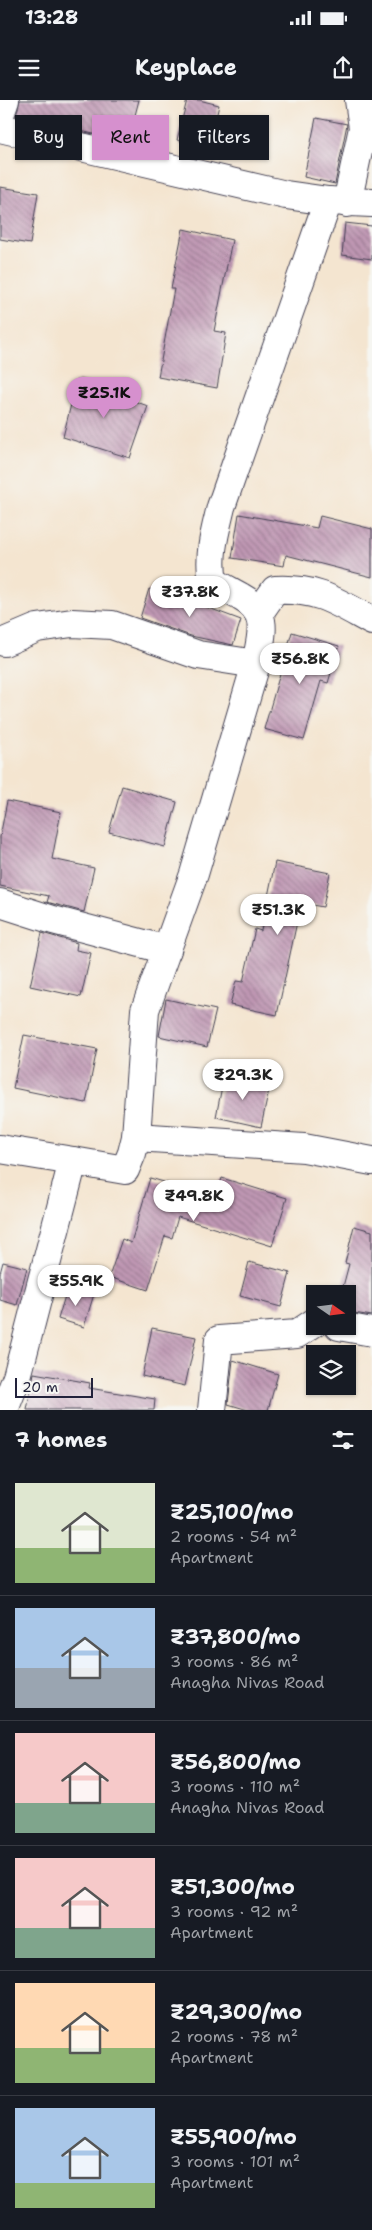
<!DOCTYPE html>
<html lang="en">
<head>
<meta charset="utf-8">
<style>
	:root { --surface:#171b24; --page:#242831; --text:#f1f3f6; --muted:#9ea1a6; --line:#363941; --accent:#d690ce }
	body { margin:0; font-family:"Shantell Sans",sans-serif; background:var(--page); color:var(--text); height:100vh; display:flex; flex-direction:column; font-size:19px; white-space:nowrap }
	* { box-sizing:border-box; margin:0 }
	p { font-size:16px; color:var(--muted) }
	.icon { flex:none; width:28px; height:28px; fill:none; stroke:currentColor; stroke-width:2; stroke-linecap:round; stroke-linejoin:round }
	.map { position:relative; height:1310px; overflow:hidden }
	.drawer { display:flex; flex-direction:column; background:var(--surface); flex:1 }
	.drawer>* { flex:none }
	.banner { position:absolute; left:15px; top:15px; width:342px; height:45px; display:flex; gap:10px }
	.needle { width:32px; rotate:104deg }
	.tools { position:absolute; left:306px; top:1185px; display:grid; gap:10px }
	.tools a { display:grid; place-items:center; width:50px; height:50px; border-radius:0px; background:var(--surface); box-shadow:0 1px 4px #0004; font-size:25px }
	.scale { position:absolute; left:15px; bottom:12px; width:78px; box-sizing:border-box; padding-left:5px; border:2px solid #22223b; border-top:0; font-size:14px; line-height:18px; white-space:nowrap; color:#22223b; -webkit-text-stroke:4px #f6f6f2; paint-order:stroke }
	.price { position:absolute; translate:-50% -42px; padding:0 11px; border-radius:18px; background:#fff; color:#222; font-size:16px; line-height:32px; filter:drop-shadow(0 1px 2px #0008) }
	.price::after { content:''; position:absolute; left:50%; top:30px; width:15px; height:11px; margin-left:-8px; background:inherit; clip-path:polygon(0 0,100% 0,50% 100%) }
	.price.current { background:var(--accent); color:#111 }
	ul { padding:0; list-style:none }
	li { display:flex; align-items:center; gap:15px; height:125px; padding:0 15px }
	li+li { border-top:1px solid var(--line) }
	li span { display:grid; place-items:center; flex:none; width:140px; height:100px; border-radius:0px; color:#555 }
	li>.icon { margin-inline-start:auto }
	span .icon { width:60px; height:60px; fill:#fffc; stroke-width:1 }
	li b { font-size:21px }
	h2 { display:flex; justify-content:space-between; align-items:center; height:60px; padding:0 15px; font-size:21px }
	.pill { padding:0 18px; border-radius:0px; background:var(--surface); box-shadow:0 1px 4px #0004; font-size:18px; line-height:45px }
	.pill.current { background:var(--accent); color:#111 }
	.status { display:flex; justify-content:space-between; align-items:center; height:35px; padding:0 25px; background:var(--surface); direction:ltr }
	.status svg { height:14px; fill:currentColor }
	header { display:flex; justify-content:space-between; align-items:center; height:65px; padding:0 15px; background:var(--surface); font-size:22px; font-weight:700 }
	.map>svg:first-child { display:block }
</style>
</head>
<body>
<div class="status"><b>13:28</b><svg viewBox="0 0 49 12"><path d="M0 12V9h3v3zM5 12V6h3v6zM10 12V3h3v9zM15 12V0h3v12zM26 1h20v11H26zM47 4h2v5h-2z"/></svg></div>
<header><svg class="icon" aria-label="menu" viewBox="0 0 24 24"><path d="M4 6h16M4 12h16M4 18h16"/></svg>Keyplace<svg class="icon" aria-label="share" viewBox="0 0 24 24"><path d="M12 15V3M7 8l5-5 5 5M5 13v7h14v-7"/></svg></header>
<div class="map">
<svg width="372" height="1310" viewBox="0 0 372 1310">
	<defs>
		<pattern id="building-back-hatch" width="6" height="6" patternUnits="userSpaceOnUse" patternTransform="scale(1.25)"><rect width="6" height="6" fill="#bf97b3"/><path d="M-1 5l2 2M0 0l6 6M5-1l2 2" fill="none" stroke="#9b7b93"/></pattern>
	</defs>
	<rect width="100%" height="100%" fill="#f6f6f2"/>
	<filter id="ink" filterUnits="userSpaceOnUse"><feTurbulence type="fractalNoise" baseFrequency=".02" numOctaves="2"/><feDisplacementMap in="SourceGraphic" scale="10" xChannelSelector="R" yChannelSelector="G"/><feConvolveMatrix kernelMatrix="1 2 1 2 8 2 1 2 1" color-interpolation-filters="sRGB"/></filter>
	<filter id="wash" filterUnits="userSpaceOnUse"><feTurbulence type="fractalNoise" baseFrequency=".0096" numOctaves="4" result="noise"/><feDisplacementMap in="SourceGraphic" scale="20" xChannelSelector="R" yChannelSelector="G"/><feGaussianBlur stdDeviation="1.12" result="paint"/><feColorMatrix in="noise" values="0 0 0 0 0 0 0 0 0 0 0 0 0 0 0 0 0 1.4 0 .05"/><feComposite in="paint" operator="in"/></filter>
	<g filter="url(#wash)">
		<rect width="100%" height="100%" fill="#f4e5d0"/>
		<g id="blocks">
			<g fill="url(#building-back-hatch)">
				<polygon points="20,0 139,0 128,42 16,16"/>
				<polygon points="187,0 199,0 219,5 209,48 177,40"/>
				<polygon points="316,18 347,24 335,84 304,77"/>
				<polygon points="0,87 38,93 30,144 0,139"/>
				<polygon points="345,123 372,126 372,159 342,155"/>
				<polygon points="183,129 232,140 214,231 226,233 217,288 158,277 174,189 171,189"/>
				<polygon points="77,280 106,287 105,291 148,306 130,358 63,337"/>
				<polygon points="239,414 317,428 320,416 372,429 372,477 286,455 284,466 232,458"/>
				<polygon points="149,489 190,501 241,520 233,545 191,536 140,518"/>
				<polygon points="292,532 339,546 328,583 321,581 304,640 264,629"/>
				<polygon points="122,686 177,702 165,747 109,732"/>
				<polygon points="7,701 61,712 52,759 94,768 84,812 47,802 49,796 0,786 0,737"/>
				<polygon points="275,762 330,773 323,807 301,803 277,915 230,905 236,881 243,882 255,829 261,831"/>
				<polygon points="42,833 77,843 76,850 91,853 81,897 30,886"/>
				<polygon points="166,899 216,910 207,947 159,936"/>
				<polygon points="24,935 97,949 86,1003 13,988"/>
				<polygon points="224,976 270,985 261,1027 216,1017"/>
				<polygon points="150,1078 216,1097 222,1078 287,1098 272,1146 178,1117 172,1138 165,1136 148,1190 109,1177 122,1139 131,1143"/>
				<polygon points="354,1126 372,1131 372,1216 348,1212 348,1194 341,1194 349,1164 345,1163"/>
				<polygon points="3,1162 27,1168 17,1205 0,1200 0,1173"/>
				<polygon points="249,1162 290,1173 281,1207 240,1196"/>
				<polygon points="68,1186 94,1194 84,1227 58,1219"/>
				<polygon points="152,1228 196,1237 185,1286 142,1276"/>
				<polygon points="233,1260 278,1274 268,1310 248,1310 228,1304"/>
				<polygon points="34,1273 90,1283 89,1288 155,1299 154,1310 27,1310"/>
			</g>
		</g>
	</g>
	<g filter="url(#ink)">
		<use href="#blocks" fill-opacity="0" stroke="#423f51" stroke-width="1"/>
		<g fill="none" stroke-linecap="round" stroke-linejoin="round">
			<g stroke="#423f51" stroke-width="30">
				<g id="minor">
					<polyline points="0,15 5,0"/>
					<polyline points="0,28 286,95 328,101 372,103"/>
					<polyline points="347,103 363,28 359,0"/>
					<path d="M259,513l16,-23c43,-2 60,11 97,31"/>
					<polyline points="4,542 37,528 72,523 112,525 198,555 256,564"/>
					<polyline points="0,803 53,820 167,850"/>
					<polyline points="136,1037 304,1048 372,1061"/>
					<polyline points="0,1049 73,1061"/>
					<polyline points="339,1226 372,1232"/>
					<path d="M4,1310l13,-33 56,-216 52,9 7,-17 4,-16 9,-127 49,-136 62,-210c5,-28 15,-51 -15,-67 -10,-6 -18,-9 -28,-16 -5,-26 2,-49 8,-74l107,-306"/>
					<polyline points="212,1310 219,1240 297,1234 315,1222"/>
				</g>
			</g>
			<use href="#minor" stroke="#fff" stroke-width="28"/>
		</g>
	</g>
</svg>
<div class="tools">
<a><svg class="needle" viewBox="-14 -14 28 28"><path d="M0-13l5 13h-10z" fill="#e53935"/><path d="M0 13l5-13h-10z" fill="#9ea1a6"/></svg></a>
<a><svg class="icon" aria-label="layers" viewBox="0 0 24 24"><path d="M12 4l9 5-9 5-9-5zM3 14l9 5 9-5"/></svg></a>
</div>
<div class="scale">20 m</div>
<b class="price current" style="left:104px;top:319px">₹25.1K</b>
<b class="price" style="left:190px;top:518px">₹37.8K</b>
<b class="price" style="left:300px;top:585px">₹56.8K</b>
<b class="price" style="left:278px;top:836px">₹51.3K</b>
<b class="price" style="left:243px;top:1001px">₹29.3K</b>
<b class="price" style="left:194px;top:1122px">₹49.8K</b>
<b class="price" style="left:76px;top:1207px">₹55.9K</b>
<div class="banner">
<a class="pill">Buy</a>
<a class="pill current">Rent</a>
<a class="pill">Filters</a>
</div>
</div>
<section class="drawer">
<h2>7 homes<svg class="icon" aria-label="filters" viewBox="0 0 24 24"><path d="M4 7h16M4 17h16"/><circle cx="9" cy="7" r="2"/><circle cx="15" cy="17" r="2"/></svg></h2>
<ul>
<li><span style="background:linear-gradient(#dfe7d0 65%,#8fb573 0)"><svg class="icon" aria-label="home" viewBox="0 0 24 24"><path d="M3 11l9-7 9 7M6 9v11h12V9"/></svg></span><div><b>₹25,100/mo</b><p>2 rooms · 54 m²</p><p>Apartment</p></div></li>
<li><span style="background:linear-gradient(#a9c7e8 60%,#9aa5b1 0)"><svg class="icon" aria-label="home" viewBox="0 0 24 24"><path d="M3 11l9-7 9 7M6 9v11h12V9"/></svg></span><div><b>₹37,800/mo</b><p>3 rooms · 86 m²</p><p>Anagha Nivas Road</p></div></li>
<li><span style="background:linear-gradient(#f6c9c9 70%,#7fa58c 0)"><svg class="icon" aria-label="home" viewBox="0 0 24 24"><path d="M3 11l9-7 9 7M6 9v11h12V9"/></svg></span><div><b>₹56,800/mo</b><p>3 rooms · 110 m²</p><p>Anagha Nivas Road</p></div></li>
<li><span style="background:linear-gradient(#f6c9c9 70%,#7fa58c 0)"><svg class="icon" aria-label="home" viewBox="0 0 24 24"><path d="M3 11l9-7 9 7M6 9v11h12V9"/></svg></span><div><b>₹51,300/mo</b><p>3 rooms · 92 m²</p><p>Apartment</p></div></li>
<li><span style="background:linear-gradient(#ffd9b3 65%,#8fb573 0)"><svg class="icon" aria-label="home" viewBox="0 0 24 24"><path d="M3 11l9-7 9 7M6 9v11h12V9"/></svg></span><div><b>₹29,300/mo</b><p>2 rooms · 78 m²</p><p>Apartment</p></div></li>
<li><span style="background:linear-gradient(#a9c7e8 75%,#8fb573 0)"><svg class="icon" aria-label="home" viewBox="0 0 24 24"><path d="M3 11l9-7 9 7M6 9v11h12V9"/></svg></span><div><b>₹55,900/mo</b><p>3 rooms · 101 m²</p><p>Apartment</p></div></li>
</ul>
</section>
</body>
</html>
